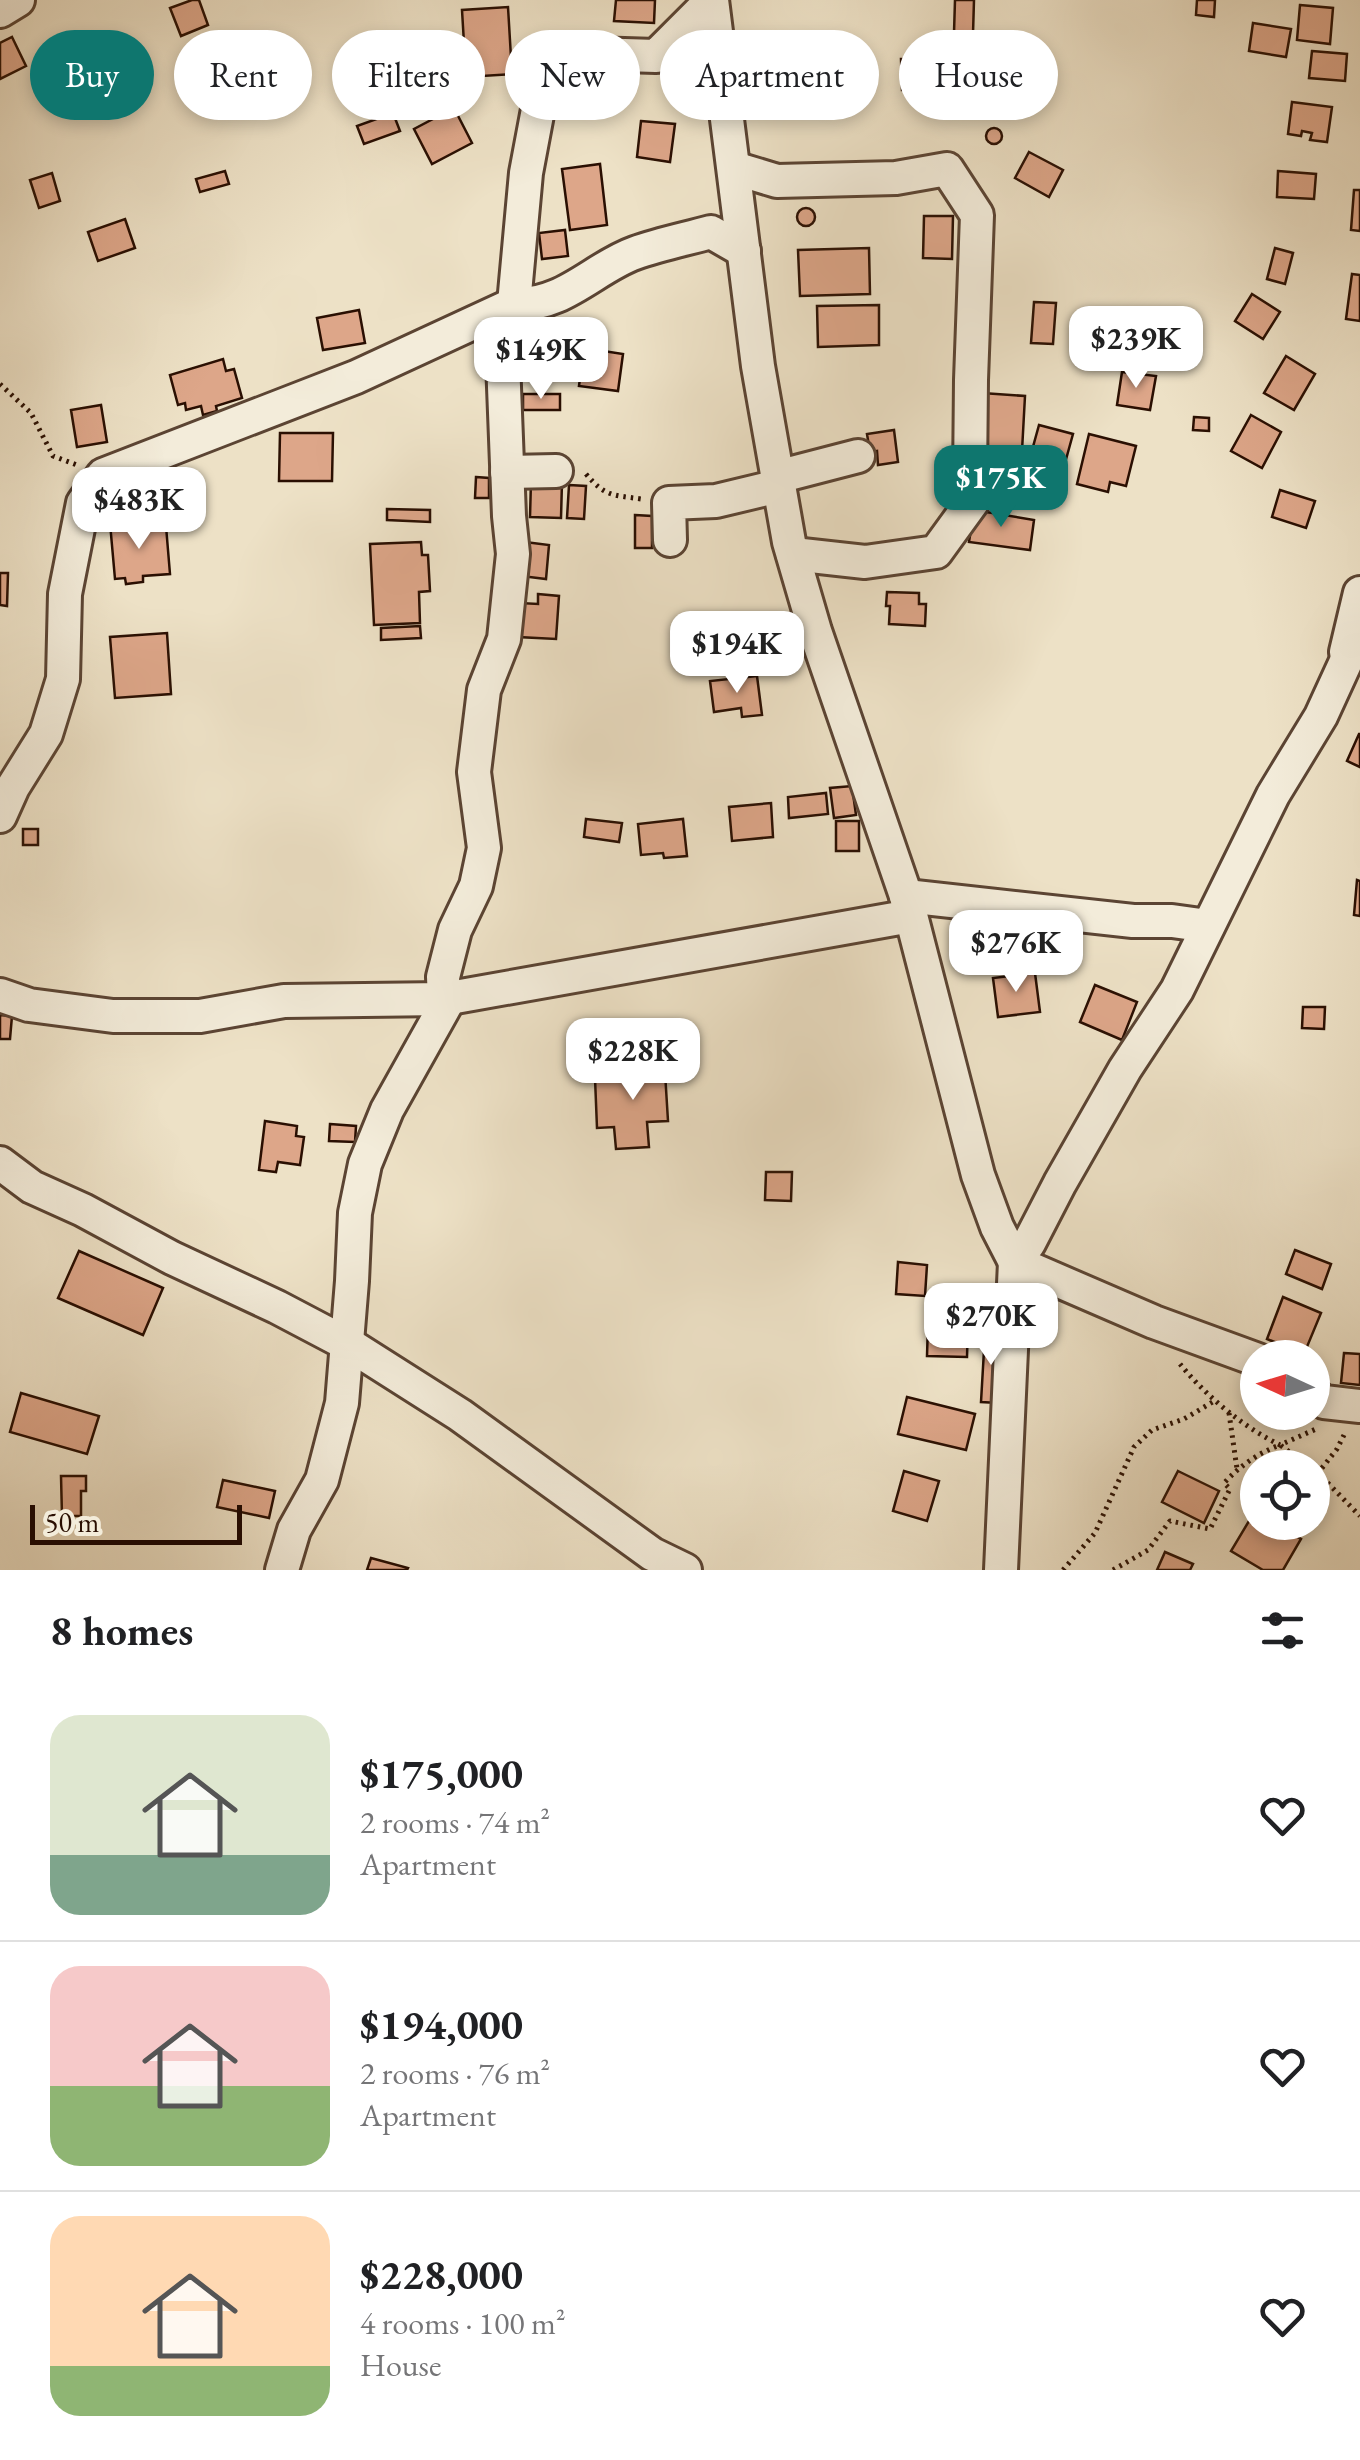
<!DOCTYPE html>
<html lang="en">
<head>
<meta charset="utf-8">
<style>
	:root { --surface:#fff; --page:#f6f6f6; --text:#202124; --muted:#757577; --line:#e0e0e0; --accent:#0f766e }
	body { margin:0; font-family:"EB Garamond",serif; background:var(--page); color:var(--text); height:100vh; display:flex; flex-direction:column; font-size:38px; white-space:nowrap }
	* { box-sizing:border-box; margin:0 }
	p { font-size:32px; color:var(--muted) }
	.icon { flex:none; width:55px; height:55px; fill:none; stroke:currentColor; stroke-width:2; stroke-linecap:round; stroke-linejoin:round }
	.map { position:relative; height:1570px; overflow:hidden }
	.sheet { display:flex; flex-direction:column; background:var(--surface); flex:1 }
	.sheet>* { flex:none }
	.guide { position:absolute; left:30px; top:30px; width:1300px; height:90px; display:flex; gap:20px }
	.needle { width:65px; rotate:274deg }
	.tools { position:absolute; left:1240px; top:1340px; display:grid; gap:20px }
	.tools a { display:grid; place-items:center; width:90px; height:90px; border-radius:50%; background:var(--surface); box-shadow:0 5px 15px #0003; font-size:50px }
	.scale { position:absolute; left:30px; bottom:25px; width:212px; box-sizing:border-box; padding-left:10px; border:5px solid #2a0f02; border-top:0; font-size:28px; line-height:35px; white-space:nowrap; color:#2a0f02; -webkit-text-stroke:8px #f3ecda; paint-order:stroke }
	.price { position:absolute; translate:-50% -85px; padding:0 22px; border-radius:20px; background:#fff; color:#222; font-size:32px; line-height:65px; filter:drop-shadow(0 2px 5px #0008) }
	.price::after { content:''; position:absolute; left:50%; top:60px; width:30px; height:22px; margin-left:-15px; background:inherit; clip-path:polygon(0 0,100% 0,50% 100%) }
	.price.selected { background:var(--accent); color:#fff }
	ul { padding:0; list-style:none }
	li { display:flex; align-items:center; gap:30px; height:250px; padding:0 50px }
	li+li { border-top:2px solid var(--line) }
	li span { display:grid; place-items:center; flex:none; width:280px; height:200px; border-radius:30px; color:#555 }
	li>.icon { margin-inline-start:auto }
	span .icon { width:120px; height:120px; fill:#fffc; stroke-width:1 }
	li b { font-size:42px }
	h2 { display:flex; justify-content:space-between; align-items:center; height:120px; padding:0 50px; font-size:42px }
	.tag { padding:0 35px; border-radius:45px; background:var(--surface); box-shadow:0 5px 15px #0003; font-size:35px; line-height:90px }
	.tag.selected { background:var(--accent); color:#fff }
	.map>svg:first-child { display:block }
</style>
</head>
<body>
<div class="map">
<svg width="1360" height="1570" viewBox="0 0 1360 1570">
	<rect width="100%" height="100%" fill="#ede1c6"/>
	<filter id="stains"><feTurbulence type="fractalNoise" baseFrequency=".002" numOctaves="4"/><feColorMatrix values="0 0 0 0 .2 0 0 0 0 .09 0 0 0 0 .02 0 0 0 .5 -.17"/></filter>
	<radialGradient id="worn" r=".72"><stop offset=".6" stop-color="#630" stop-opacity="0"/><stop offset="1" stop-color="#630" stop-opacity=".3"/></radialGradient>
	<g fill="#dda689" stroke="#2a0f02" stroke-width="2.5">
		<polygon points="192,0 199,0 208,25 181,36 170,8"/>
		<polygon points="616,0 655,0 654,23 614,21"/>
		<polygon points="955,0 974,0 973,34 954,33"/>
		<polygon points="1197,0 1215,0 1214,17 1196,15"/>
		<polygon points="1300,5 1333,8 1330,44 1297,40"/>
		<polygon points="508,7 512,74 466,77 462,10"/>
		<polygon points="1253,23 1291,29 1286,57 1249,51"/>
		<polygon points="12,37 26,66 0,79 0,43"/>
		<polygon points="1312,51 1347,54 1345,81 1309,78"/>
		<polygon points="226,59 233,93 202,99 195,65"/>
		<polygon points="901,59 920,59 921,89 902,90"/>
		<circle cx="844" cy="76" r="14"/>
		<polygon points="1292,102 1332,107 1327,142 1310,140 1312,133 1302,131 1301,136 1288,134"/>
		<polygon points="454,108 472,143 432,164 414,129"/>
		<polygon points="393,113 400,131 364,144 357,126"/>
		<polygon points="641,121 675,124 670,162 637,157"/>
		<circle cx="994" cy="136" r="8"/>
		<polygon points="1029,152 1063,170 1049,197 1015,178"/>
		<polygon points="600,164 607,225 570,230 562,169"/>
		<polygon points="225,171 229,184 200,192 196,179"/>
		<polygon points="1278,171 1316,174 1314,199 1277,197"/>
		<polygon points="52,173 60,201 39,208 30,180"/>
		<polygon points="1354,190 1360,190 1360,231 1351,230"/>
		<circle cx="806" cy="217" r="9"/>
		<polygon points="924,216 953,216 952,259 923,258"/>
		<polygon points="125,219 135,248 98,261 88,232"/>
		<polygon points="565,230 568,256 542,259 539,233"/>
		<polygon points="869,248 870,294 800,296 798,250"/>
		<polygon points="1275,248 1293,253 1285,284 1267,279"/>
		<polygon points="1352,274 1360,275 1360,321 1346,319"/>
		<polygon points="1252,294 1280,312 1263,339 1235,321"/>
		<polygon points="1034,302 1056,303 1053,344 1031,343"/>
		<polygon points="879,305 879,345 818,347 817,306"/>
		<polygon points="359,310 365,343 323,350 317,318"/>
		<polygon points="1104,316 1146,319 1145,342 1102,338"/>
		<polygon points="584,348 623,354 618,391 579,386"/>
		<polygon points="1286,356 1315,374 1294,410 1264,393"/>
		<polygon points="223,359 226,371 234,369 242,398 216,406 217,411 203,415 201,406 186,410 185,403 178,405 170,375"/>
		<polygon points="1122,372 1156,376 1150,410 1117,405"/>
		<polygon points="982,393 1025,396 1022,451 978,448"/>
		<rect x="523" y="394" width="37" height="16"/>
		<polygon points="101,405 107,442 77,447 71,410"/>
		<polygon points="1251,415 1281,432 1262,468 1231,451"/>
		<polygon points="1194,417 1209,418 1209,431 1193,430"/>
		<polygon points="1039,425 1073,434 1065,463 1031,454"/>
		<polygon points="894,430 898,462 878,465 877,451 870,452 867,434"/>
		<polygon points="280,433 333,433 332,481 279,481"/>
		<polygon points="1089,434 1136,446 1126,486 1110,482 1108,492 1077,484"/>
		<polygon points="476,477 489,478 489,498 475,498"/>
		<polygon points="531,481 562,482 561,518 530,517"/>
		<polygon points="569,485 586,486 584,519 567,518"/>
		<polygon points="1280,490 1315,501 1306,528 1272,517"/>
		<polygon points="387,509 430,510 430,522 387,520"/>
		<polygon points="974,510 1034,520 1030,550 969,542"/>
		<polygon points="635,515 652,516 652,548 635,548"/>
		<polygon points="132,522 133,529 166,526 170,574 143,576 143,582 126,584 125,578 115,579 110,523"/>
		<polygon points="421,542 422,555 428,555 430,591 419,592 420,623 374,625 370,544"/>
		<polygon points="525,542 549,545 546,579 521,576"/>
		<polygon points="0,573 8,573 7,606 0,605"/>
		<polygon points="887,592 919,593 919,604 926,604 925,626 889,624 890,606 886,606"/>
		<polygon points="538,594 559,596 556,639 518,637 520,603 538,604"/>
		<polygon points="420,626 421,638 381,640 381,628"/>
		<polygon points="167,633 171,694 115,698 110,637"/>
		<polygon points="757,676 762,715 742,717 741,708 714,712 710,681"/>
		<polygon points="1359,734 1360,734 1360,767 1347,761"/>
		<polygon points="852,786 856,815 834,818 830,788"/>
		<polygon points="826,793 828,814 789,818 788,797"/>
		<polygon points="771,803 773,837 732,841 729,807"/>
		<polygon points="586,819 622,823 619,842 584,837"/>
		<polygon points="683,819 687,856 664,858 663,853 641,855 638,824"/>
		<rect x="836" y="821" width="23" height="30"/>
		<rect x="23" y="829" width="15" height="16"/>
		<polygon points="1357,880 1360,881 1360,916 1354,915"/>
		<polygon points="1035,973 1040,1012 998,1017 993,978"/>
		<polygon points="1095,985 1137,1002 1122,1040 1080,1022"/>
		<polygon points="1303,1007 1325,1007 1324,1029 1302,1028"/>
		<polygon points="0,1015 12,1016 10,1039 0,1039"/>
		<polygon points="664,1056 668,1121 647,1122 649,1147 616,1149 614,1127 597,1128 595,1078 639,1076 638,1058"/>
		<polygon points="265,1121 297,1126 296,1136 304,1137 300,1165 278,1162 276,1172 259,1170"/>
		<polygon points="330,1124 356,1126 355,1142 329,1141"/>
		<polygon points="766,1172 792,1172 791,1201 765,1200"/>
		<polygon points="1295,1250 1331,1264 1322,1289 1286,1274"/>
		<polygon points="79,1251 163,1288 143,1335 58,1298"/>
		<polygon points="898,1262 927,1265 925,1296 896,1294"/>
		<polygon points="1283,1297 1321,1313 1304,1354 1267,1339"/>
		<polygon points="928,1323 968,1323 967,1357 927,1356"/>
		<polygon points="985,1333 1002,1334 998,1403 981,1402"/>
		<polygon points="1344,1353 1360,1354 1360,1385 1341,1383"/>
		<polygon points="21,1393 99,1416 87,1454 10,1432"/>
		<polygon points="907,1397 975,1414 966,1450 898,1434"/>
		<polygon points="904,1471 939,1481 927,1521 893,1511"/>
		<polygon points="1178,1471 1219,1491 1204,1523 1162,1502"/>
		<polygon points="61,1476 86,1476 86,1491 81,1491 81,1516 62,1516"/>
		<polygon points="223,1480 275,1491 269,1518 217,1507"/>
		<polygon points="1258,1506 1258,1522 1272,1522 1301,1539 1283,1570 1263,1570 1231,1551"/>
		<polygon points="1165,1552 1193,1564 1190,1570 1157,1570"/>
		<polygon points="371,1558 408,1568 407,1570 367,1570"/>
	</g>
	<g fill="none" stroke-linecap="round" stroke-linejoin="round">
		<g stroke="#5b4433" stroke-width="38">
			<g id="street">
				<polyline points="712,0 758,366 789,542 815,631 906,896 978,1175 997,1227 1015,1262 1154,1322 1258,1360"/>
				<polyline points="0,11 18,0"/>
				<polyline points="734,168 777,181 896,178 947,169 977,215 971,380 970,480 973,501 936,552 865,562 793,554"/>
				<polyline points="507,472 556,471"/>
				<polyline points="777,477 858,456"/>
				<polyline points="670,540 669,503 716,501 779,486"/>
				<polyline points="1346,652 1360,593"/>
				<path d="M0,816l13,-29 33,-53 17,-55 2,-85 18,-91 20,-28 253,-98 158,-73c49,3 81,-37 121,-51 25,-9 51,-14 76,-21l33,19"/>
				<polyline points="906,896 1133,921 1172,921 1208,926"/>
				<polyline points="0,995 29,1005 113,1016 200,1016 284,1001 444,999 911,916"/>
				<polyline points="444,999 443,977 455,930 476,886 484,848 474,772 484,690 504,639 513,554 509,516 503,361 514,304 526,173 542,88 592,54 656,56 712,0"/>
				<polyline points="0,1163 32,1187 83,1210 172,1258 277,1307 353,1347 460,1415 652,1554 685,1570"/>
				<polyline points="1312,1393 1324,1402 1360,1406"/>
				<polyline points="282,1570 294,1530 322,1480 342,1403 352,1281 355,1213 365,1164 387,1110 449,999"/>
				<polyline points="1001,1570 1015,1262 1029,1243 1060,1183 1125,1069 1177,990 1273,795 1321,716 1360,631"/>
			</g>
		</g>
		<g stroke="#2a0f02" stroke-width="5" stroke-dasharray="2.5 5" stroke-linecap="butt">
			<polyline points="0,384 31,413 53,456 77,465"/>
			<path d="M586,474c19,23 28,21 55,25"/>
			<path d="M1180,1364c26,32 63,63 100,81l36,-16"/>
			<polyline points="1229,1413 1237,1469"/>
			<polyline points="1344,1435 1337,1449 1318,1473 1360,1516"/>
			<polyline points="1063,1570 1095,1533 1134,1447 1152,1430 1184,1419 1216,1400"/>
			<path d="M1113,1570l35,-20 22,-29 40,8 20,-40 -6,-6c16,-17 34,-30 56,-38l31,23"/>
		</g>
		<use href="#street" stroke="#f3ecda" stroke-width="32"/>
	</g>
	<rect width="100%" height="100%" filter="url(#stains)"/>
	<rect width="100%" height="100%" fill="url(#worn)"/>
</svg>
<div class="tools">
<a><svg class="needle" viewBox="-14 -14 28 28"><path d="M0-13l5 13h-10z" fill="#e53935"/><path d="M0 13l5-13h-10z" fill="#757577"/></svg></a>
<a><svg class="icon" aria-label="locate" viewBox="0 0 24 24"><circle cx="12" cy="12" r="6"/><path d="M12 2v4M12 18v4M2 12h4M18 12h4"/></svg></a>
</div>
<div class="scale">50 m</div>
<b class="price" style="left:1136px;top:391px">$239K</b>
<b class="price" style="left:541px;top:402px">$149K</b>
<b class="price selected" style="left:1001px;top:530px">$175K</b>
<b class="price" style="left:139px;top:552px">$483K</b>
<b class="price" style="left:737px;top:696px">$194K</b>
<b class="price" style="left:1016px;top:995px">$276K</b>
<b class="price" style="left:633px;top:1103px">$228K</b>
<b class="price" style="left:991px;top:1368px">$270K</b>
<div class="guide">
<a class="tag selected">Buy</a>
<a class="tag">Rent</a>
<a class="tag">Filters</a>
<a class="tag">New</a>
<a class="tag">Apartment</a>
<a class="tag">House</a>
</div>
</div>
<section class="sheet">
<h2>8 homes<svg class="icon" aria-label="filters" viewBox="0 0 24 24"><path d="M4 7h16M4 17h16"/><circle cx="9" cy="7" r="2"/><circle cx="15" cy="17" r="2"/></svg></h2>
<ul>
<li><span style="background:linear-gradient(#dfe7d0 70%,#7fa58c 0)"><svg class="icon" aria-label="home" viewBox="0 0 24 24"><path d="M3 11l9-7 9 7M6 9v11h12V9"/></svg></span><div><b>$175,000</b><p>2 rooms · 74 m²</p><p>Apartment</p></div><svg class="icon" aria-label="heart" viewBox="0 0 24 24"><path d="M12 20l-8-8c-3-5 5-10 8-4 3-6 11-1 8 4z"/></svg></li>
<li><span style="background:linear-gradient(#f6c9c9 60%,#8fb573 0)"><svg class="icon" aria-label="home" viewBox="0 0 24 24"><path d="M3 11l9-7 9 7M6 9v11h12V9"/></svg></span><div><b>$194,000</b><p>2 rooms · 76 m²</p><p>Apartment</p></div><svg class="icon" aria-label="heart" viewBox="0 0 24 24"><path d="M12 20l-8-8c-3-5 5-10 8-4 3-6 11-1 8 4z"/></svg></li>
<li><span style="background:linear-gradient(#ffd9b3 75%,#8fb573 0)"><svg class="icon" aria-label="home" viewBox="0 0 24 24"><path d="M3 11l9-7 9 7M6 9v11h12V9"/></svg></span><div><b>$228,000</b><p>4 rooms · 100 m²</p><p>House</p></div><svg class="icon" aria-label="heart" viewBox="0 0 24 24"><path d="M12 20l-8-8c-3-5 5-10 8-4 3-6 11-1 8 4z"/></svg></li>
</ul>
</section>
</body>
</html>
